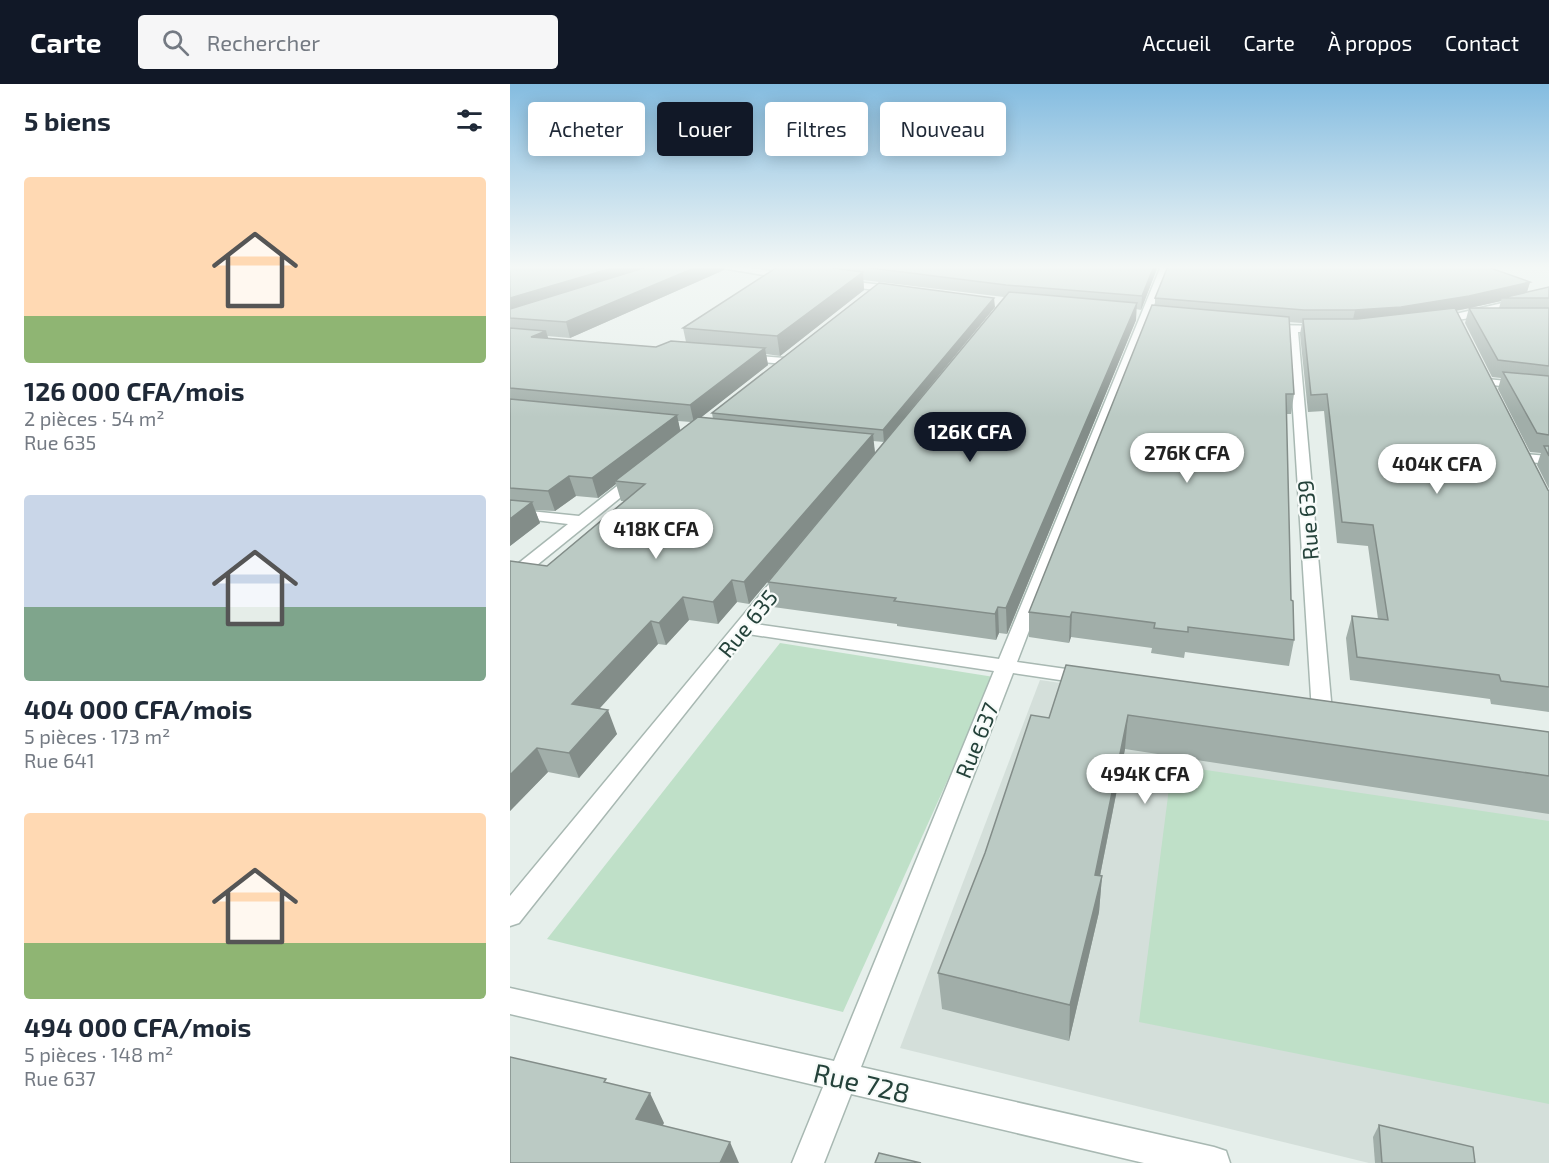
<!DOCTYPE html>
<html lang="fr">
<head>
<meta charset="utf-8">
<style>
	:root { --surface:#fff; --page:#f6f6f7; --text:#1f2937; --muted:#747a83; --accent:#111827 }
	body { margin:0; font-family:"Exo 2",sans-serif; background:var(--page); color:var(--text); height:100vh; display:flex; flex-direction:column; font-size:22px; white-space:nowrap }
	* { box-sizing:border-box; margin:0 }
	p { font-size:20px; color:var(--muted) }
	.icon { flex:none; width:33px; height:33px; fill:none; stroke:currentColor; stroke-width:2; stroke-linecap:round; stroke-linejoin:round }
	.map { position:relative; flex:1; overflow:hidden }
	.panel { display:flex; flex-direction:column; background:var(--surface); width:510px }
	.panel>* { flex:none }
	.banner { position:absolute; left:18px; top:18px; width:570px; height:54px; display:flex; gap:12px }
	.price { position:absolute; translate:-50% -51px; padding:0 14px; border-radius:21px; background:#fff; color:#222; font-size:20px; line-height:39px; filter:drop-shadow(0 2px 3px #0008) }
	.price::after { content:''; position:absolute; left:50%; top:36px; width:18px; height:14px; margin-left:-9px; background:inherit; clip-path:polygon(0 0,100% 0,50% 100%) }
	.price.on { background:var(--accent); color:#fff }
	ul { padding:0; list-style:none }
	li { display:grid; align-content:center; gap:12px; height:318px; padding:0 24px }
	li span { display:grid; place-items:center; height:186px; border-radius:6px; color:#555 }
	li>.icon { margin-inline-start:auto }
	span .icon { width:108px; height:108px; fill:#fffc; stroke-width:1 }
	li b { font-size:26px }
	h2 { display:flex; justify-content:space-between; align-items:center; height:72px; padding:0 24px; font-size:26px }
	.chip { padding:0 21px; border-radius:6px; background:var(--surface); box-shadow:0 3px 15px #0003; font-size:21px; line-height:54px }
	.chip.on { background:var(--accent); color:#fff }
	header { display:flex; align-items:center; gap:36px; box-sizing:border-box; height:84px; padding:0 30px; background:var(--accent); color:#fff }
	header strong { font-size:28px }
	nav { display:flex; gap:33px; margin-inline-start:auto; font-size:21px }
	.search { width:420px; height:54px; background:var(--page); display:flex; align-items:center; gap:15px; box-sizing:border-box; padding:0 21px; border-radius:6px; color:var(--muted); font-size:22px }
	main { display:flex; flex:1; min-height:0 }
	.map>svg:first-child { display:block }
</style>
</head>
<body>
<header>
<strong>Carte</strong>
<div class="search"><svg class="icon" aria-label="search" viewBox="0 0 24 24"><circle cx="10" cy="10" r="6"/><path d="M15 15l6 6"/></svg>Rechercher</div>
<nav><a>Accueil</a><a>Carte</a><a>À propos</a><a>Contact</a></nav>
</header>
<main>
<section class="panel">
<h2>5 biens<svg class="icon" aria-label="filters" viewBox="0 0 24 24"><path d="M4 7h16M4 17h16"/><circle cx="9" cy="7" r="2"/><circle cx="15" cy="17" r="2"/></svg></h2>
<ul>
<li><span style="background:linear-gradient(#ffd9b3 75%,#8fb573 0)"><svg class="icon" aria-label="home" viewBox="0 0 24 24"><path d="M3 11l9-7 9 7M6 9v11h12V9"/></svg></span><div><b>126 000 CFA/mois</b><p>2 pièces · 54 m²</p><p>Rue 635</p></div></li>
<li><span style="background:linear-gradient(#c9d6e8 60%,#7fa58c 0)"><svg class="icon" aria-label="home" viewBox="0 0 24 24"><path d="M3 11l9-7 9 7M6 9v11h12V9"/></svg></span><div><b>404 000 CFA/mois</b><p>5 pièces · 173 m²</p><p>Rue 641</p></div></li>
<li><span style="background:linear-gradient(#ffd9b3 70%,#8fb573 0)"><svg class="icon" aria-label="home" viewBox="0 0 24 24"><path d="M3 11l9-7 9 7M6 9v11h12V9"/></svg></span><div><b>494 000 CFA/mois</b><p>5 pièces · 148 m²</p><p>Rue 637</p></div></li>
</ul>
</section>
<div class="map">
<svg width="1039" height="1079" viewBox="0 0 1039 1079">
	<rect width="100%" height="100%" fill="#e6efeb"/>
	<polygon fill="#d4dfda" points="530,596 1039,670 1039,1079 859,1079 390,964"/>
	<g fill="#bfe0c8">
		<polygon points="270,559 484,593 333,928 37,855"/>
		<polygon points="662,681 1039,737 1039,1020 629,938"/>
	</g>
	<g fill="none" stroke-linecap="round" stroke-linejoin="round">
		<g stroke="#a8b8b2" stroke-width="3">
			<g id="minor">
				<polygon points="200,182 225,182 283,190 287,193 283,196"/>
				<polygon points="651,182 659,182 507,578 577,588 584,590 587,594 584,598 577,600 503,589 351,983 704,1063 716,1067 720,1079 634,1079 341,1010 314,1079 282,1079 313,1003 0,930 0,904 324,977 484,587 238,550 9,839 0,842 0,812 269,488 281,488 283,492 245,540 489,575"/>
				<polygon points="331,196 387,203 391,206 387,209 328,201 328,197"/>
				<path d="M1039,208v6c-19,4 -107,31 -119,22z"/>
				<polygon points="757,241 814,242 819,245 814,248 788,248 822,628 819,633 812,635 805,633 802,628 778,247 753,246 753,242"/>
				<polygon points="234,271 274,274 279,277 274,280 230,276 229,274"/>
				<polygon points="976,295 1039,301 1039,307 972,300 972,296"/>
				<polygon points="1014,370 1039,372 1039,380 1009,377 1007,374 1009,371"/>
				<polygon points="126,390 133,394 131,397 6,498 0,499 0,486 58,440 0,433 0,425 69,432 121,391"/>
			</g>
		</g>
		<use href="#minor" fill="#fff" fill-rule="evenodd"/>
	</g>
	<g fill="#a1aea9" fill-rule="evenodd">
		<path d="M0,182h213l1,4 -154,68 -23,-2 1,2 108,9 30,-5 -3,-14 96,-62h379l-17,44 -5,-1v11l-129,314 -8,-1 -3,7 -99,-14v-2l-124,-17 -5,-25 236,-285 -141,-17 1,10 -84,66 -14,-2 2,11 -67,52 12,2 -1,-6 283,-106 -111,135 -11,-1 2,12 -126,151 -12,-2 -19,22 -29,-4 -23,25 -8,-1 -59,64 18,26 -38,44 -31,-6 -38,39 37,-245 77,-65h-3l-5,-17 -18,14 -22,-2 -21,15 -20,-1 5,13 -30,23zM168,337l13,1 -11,8z"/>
		<path d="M1020,198l-3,10 22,-5v202l-12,-24 4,-12 -11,-1 -32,-63 3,-11 -9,-1 -27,-54 4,-15 -13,3 92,179 1,1v221l-58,-8 -1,-5 -140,-19 -4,-42 6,-22 26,3 -10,-73 -31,-3 -13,-132 -16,1 -8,-78 2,-11 -13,-1 5,72 -3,20h-5l5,186 3,40 -5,26 -104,-14 -1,6 -33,-5 1,-5 -81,-11 -2,6 -40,-6v-25l126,-307v-7zM991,217l-2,7h-29z"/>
		<polygon points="556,581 1039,648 1039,730 615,665 590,792 592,792 589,828 559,957 432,925 428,889 539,634"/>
		<polygon points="869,1041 965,1079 865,1079 863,1053"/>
	</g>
	<g fill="#838d89">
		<polygon points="109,182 157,182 0,231 0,214"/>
		<polygon points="189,182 213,182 214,186 60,254 56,238"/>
		<polygon points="644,182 648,182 631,226 632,212"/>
		<polygon points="353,188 354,206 270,272 267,252"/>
		<polygon points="1020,198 1016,211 992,214 991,217 955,225 887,236 842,240 845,226"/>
		<polygon points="484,214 485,223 374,358 373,346"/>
		<polygon points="627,219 626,236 497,550 496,524"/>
		<polygon points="36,247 41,263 21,253"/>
		<polygon points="255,264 258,281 184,339 180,321"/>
		<polygon points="167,331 171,350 105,397 106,400 88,414 82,394"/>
		<polygon points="363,350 365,369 239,520 234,498"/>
		<polygon points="59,392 66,412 45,427 38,407"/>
		<polygon points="22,418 30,439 0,462 0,435"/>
		<polygon points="222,496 227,518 208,540 203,518"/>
		<polygon points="173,513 179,536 156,561 149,539"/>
		<polygon points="488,523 489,549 486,556 485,530"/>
		<polygon points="562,528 561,553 559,559 560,533"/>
		<polygon points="141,537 148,560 72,644 62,620"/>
		<polygon points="98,626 107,650 69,694 59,669"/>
		<polygon points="618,631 615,665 583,827 585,791"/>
		<polygon points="27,664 38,688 0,727 0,691"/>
		<polygon points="592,792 589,828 559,957 560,921"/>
		<polygon points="140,1009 154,1039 142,1064 126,1035"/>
		<polygon points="220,1058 229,1079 210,1079"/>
	</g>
	<g fill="#bbcac4" stroke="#838d89" stroke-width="1.5">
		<polygon points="0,182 109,182 0,214"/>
		<polygon points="140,182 189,182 56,238 0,234 0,225"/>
		<polygon points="269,182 306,182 353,188 267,252 173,244"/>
		<polygon points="345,182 644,182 632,212 496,201"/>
		<polygon points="658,182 975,182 1020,198 959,212 891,223 845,226 794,226 645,214"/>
		<polygon points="369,199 484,214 373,346 202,329"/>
		<polygon points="1039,203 1039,214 992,214"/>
		<polygon points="499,208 627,219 496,524 488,523 485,530 384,517 386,514 258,498"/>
		<polygon points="642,221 779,233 784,310 776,310 781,516 783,517 784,556 678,543 678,548 644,544 645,539 562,528 560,533 519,528"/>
		<polygon points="945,224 1038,406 1039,407 1039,603 991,597 989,591 847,573 842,532 878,536 863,441 832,438 817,310 801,311 793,235 847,235"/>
		<polygon points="959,224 1039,224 1039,282 988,276"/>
		<polygon points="0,244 36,247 21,253 146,263 161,257 255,264 180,321 0,304"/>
		<polygon points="993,288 1039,292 1039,351 1027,349"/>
		<polygon points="0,315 167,331 82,394 59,392 38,407 0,404"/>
		<polygon points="188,333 363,350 234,498 222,496 203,518 173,513 149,539 141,537 62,620 98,626 59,669 27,664 0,691 0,477 37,482 135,400 105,397"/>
		<polygon points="1034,362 1039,362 1039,372"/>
		<polygon points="0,416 22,418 0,435"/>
		<polygon points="556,581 1039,648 1039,692 618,631 585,791 592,792 560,921 428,889 475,769 521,631 539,634"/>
		<polygon points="0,973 96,995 94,998 140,1009 126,1035 220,1058 210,1079 0,1079"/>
		<polygon points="869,1041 963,1063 965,1079 872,1079"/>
		<polygon points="369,1069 411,1079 365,1079"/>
	</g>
	<linearGradient id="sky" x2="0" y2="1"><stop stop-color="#84bce0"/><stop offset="0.55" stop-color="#f4f8f6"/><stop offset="1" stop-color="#f4f8f6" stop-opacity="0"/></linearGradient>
	<rect width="1039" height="333" fill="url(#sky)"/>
	<g text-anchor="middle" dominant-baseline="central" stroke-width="4.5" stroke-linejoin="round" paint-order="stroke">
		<g font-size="22" fill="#24423a" stroke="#f7fbf9">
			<text transform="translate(797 436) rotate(-94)">Rue 639</text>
			<text transform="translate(237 539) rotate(-51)">Rue 635</text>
			<text transform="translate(466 656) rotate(-68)">Rue 637</text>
		</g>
		<g font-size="27" fill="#24423a" stroke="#f7fbf9">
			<text transform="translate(352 998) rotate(13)">Rue 728</text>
		</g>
	</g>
</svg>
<b class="price on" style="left:460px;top:379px">126K CFA</b>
<b class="price" style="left:677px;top:400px">276K CFA</b>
<b class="price" style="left:927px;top:411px">404K CFA</b>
<b class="price" style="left:146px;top:476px">418K CFA</b>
<b class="price" style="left:635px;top:721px">494K CFA</b>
<div class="banner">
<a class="chip">Acheter</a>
<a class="chip on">Louer</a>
<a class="chip">Filtres</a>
<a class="chip">Nouveau</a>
</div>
</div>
</main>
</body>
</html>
